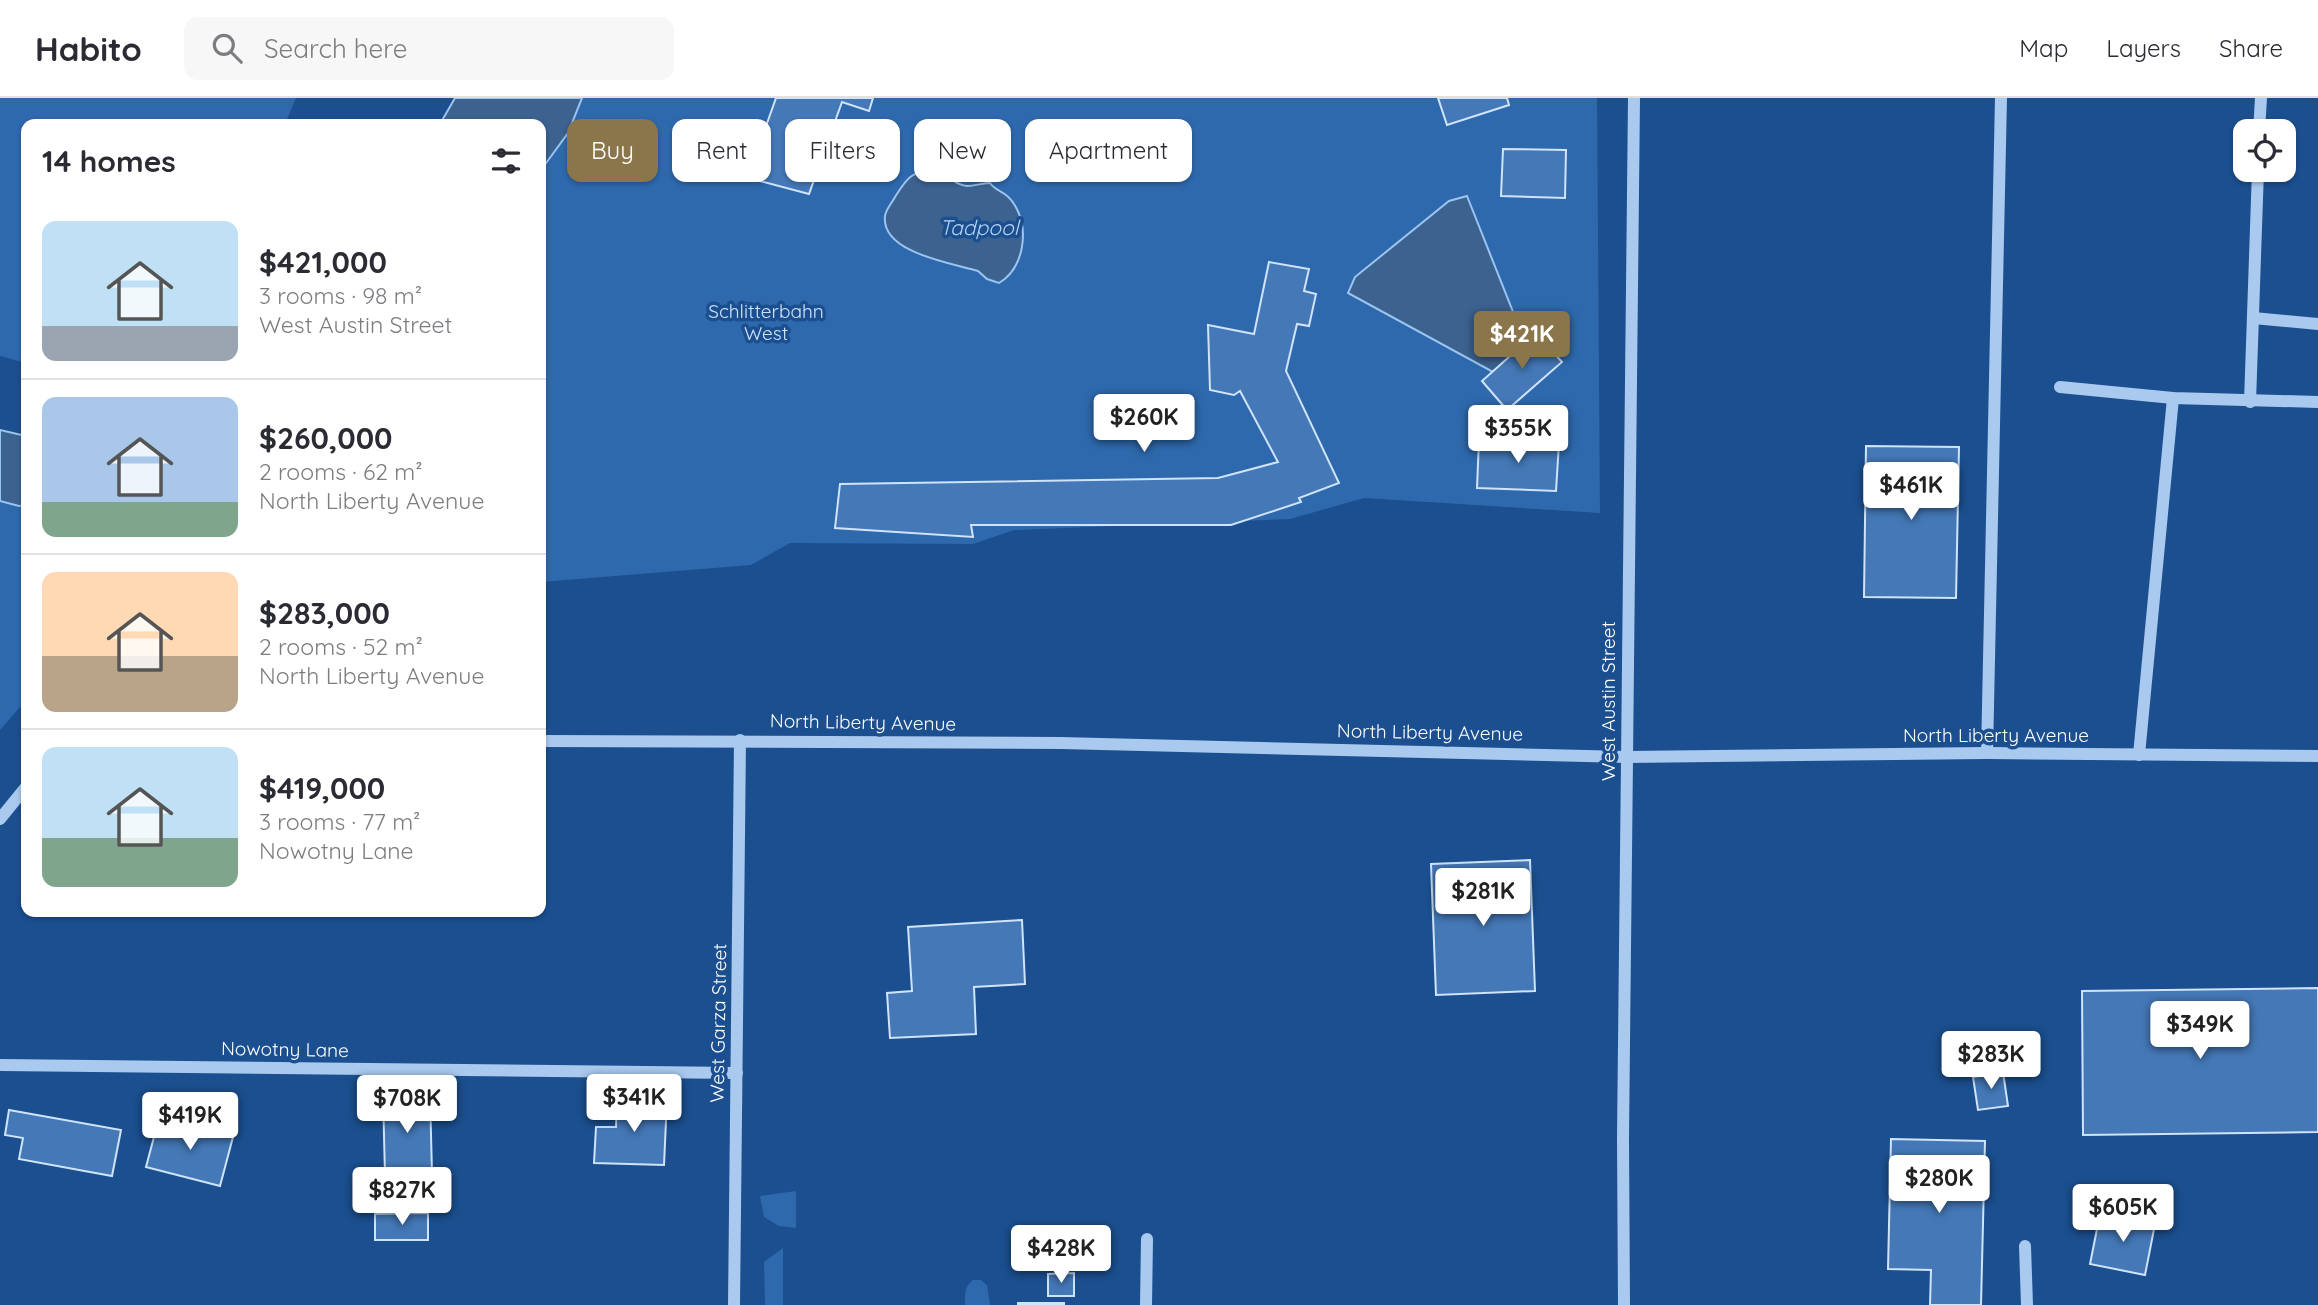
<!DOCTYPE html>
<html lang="en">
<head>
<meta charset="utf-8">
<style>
	:root { --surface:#fff; --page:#f7f7f7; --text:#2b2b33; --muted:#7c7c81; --line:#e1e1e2; --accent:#8a764a }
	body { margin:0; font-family:Quicksand,sans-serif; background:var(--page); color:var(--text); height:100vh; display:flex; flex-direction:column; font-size:26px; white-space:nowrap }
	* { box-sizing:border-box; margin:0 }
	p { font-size:23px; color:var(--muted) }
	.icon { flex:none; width:38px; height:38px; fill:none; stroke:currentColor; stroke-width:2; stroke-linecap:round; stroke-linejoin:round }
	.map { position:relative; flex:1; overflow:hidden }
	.panel { position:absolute; left:21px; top:21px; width:525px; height:798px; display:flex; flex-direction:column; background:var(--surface); border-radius:14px; box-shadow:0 2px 5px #0004 }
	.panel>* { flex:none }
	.banner { position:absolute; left:567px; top:21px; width:665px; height:63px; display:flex; gap:14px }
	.fabs { position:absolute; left:2233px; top:21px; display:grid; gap:14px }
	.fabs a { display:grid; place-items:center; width:63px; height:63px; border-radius:14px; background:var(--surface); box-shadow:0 2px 5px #0004; font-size:35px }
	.price { position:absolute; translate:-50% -60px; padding:0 16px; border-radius:7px; background:#fff; color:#222; font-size:23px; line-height:46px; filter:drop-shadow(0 2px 4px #0008) }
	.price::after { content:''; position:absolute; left:50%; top:42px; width:21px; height:16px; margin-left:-10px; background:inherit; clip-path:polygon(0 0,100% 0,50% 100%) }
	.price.active { background:var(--accent); color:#fff }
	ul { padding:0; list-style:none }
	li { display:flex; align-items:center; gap:21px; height:175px; padding:0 21px }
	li+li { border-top:2px solid var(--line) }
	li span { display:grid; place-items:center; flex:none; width:196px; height:140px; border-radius:14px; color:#555 }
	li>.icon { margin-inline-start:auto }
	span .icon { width:84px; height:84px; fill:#fffc; stroke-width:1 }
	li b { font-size:30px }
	h2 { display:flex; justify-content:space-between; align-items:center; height:84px; padding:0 21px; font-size:30px }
	.tag { padding:0 24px; border-radius:14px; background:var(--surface); box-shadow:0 2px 5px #0004; font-size:24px; line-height:63px }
	.tag.active { background:var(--accent); color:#fff }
	header { display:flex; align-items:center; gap:42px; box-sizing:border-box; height:98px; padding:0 35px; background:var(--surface); border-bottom:2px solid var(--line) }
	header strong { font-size:33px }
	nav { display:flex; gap:38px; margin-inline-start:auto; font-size:24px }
	.search { width:490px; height:63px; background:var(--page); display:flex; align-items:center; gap:18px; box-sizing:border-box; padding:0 24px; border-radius:14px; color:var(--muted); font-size:26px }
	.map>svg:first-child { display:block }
</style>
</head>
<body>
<header>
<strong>Habito</strong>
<div class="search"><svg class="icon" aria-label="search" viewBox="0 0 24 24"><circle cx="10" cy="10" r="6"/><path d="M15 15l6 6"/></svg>Search here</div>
<nav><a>Map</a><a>Layers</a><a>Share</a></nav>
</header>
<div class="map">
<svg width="2318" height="1207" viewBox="0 0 2318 1207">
	<rect width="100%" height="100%" fill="#1b4f8f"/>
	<g fill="#2e69ad">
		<polygon points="0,0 296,0 285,26 26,26 26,265 0,258"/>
		<polygon points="582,0 1597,0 1600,415 1364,400 1290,421 1014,432 973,446 790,445 751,467 541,484 541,72 568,35"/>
		<polygon points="0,403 19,408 26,407 26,608 21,608 0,632"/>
		<polygon points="796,1093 796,1130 779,1128 764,1119 760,1098"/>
		<polygon points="783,1150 783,1207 765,1207 764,1164"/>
		<path d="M973,1182h8l6,5 3,20h-25c0,-11 -1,-18 8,-25z"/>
	</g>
	<g fill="#3c6290" stroke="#9cc4f0" stroke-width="2">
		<polygon points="455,0 582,0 568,35 541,72 541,26 440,26"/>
		<path d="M933,71c11,4 25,18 35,17 7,0 13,-3 22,-3 7,10 16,7 24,21 16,25 10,64 -15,79l-12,-4 -9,-8c-26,-8 -97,-18 -93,-55 1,-7 7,-13 10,-19 12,-19 15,-24 38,-28z"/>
		<polygon points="1467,98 1525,244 1493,274 1348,195 1355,179 1449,103"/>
		<polygon points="0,332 26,338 26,407 19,408 0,403"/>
	</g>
	<g fill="#4478b7" stroke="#cfe3fa" stroke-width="2">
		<polygon points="776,0 873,0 869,13 842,4 809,96 760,83 770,51 760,45"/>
		<polygon points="1438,0 1507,0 1509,7 1447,27"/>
		<polygon points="1503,51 1566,52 1565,100 1501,98"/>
		<polygon points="1269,164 1309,171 1304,193 1316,196 1309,228 1297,226 1286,273 1339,385 1299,400 1301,404 1231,427 971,427 973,439 835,430 840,386 1218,380 1278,364 1240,293 1234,297 1210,292 1208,227 1254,236"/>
		<polygon points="1536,235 1562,264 1507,312 1482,283"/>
		<polygon points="1479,342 1559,345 1556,393 1477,390"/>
		<polygon points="1866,348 1959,349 1956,500 1864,499"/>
		<polygon points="1530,762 1535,893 1436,897 1431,766"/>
		<polygon points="1022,822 1025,886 974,889 976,936 890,940 887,895 912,893 908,829"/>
		<polygon points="2318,890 2318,1034 2083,1037 2082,893"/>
		<polygon points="2003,974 2008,1008 1978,1012 1973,979"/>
		<polygon points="430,997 432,1076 385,1077 383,998"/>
		<polygon points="617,1000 667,1001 664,1067 594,1065 596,1029 616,1029"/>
		<polygon points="9,1012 121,1032 112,1078 19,1061 23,1040 5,1037"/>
		<polygon points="159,1020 233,1039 220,1088 146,1069"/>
		<polygon points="1891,1041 1985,1043 1981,1207 1930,1207 1931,1172 1888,1171"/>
		<polygon points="428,1115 428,1142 375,1142 375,1116"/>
		<polygon points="2100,1116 2155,1126 2145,1177 2090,1166"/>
		<polygon points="1074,1175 1074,1198 1048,1198 1048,1176"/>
		<rect x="1018" y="1205" width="46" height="2"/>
	</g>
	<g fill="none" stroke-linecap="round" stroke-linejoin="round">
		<g stroke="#a9c9ee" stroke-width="12">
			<polyline points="2259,33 2261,0"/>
			<polyline points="2253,220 2318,226"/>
			<polyline points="2060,289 2173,300 2318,304"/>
			<polyline points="2250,304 2258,72"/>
			<polyline points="541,643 1061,645 1627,659 1987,655 2318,658"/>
			<polyline points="1987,655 2001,0"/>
			<polyline points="2139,657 2173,300"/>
			<polyline points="0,721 26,689"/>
			<polyline points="0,967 737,975"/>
			<polyline points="2025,1148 2027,1207"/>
			<polyline points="734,1207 740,642"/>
			<polyline points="1146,1207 1147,1141"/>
			<polyline points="1624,1207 1623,1040 1634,0"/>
		</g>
	</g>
	<g text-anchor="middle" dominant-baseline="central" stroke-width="7" stroke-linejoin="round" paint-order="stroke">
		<g font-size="19" fill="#cfe3fa" stroke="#1b4f8f">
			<text x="766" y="213">Schlitterbahn<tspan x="766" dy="22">West</tspan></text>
		</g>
		<g font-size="19" fill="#fff" stroke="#1b4f8f">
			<text transform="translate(1608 603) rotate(-90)">West Austin Street</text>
			<text transform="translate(863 624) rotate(1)">North Liberty Avenue</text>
			<text transform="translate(1430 634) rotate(1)">North Liberty Avenue</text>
			<text x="1996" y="637">North Liberty Avenue</text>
			<text transform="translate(718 925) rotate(-89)">West Garza Street</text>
			<text transform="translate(285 951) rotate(1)">Nowotny Lane</text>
		</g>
		<g font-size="21" font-style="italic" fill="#b5d3f5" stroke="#1b4f8f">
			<text x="979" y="129">Tadpool</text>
		</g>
	</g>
</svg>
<div class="fabs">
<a><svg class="icon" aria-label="locate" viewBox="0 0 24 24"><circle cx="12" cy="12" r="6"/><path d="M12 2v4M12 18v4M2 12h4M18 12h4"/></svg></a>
</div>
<b class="price active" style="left:1522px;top:273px">$421K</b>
<b class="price" style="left:1144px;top:356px">$260K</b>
<b class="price" style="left:1518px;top:367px">$355K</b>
<b class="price" style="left:1911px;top:424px">$461K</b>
<b class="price" style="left:1483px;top:830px">$281K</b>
<b class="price" style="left:2200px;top:963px">$349K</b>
<b class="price" style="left:1991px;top:993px">$283K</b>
<b class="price" style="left:634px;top:1036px">$341K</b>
<b class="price" style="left:407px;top:1037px">$708K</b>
<b class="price" style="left:190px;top:1054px">$419K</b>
<b class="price" style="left:1939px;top:1117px">$280K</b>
<b class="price" style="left:402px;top:1129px">$827K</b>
<b class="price" style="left:2123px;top:1146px">$605K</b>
<b class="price" style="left:1061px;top:1187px">$428K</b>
<div class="banner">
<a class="tag active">Buy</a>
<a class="tag">Rent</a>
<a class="tag">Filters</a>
<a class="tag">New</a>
<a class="tag">Apartment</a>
</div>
<section class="panel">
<h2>14 homes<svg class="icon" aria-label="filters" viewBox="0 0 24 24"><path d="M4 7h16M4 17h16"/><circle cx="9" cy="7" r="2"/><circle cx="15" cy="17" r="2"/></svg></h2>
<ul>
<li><span style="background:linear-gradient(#bfe0f5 75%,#9aa5b1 0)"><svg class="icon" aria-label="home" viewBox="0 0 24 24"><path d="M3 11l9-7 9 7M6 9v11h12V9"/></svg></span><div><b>$421,000</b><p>3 rooms · 98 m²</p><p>West Austin Street</p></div></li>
<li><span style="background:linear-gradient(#a9c7e8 75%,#7fa58c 0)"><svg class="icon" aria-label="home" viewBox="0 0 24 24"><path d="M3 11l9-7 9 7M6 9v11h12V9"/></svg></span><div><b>$260,000</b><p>2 rooms · 62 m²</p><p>North Liberty Avenue</p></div></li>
<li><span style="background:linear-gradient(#ffd9b3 60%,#b9a48a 0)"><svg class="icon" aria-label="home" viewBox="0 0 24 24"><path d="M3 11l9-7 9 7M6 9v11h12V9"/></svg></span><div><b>$283,000</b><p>2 rooms · 52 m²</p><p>North Liberty Avenue</p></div></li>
<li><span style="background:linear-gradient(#bfe0f5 65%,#7fa58c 0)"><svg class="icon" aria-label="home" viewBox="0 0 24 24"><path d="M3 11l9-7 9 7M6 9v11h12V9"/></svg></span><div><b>$419,000</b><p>3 rooms · 77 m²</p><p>Nowotny Lane</p></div></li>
</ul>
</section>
</div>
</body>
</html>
